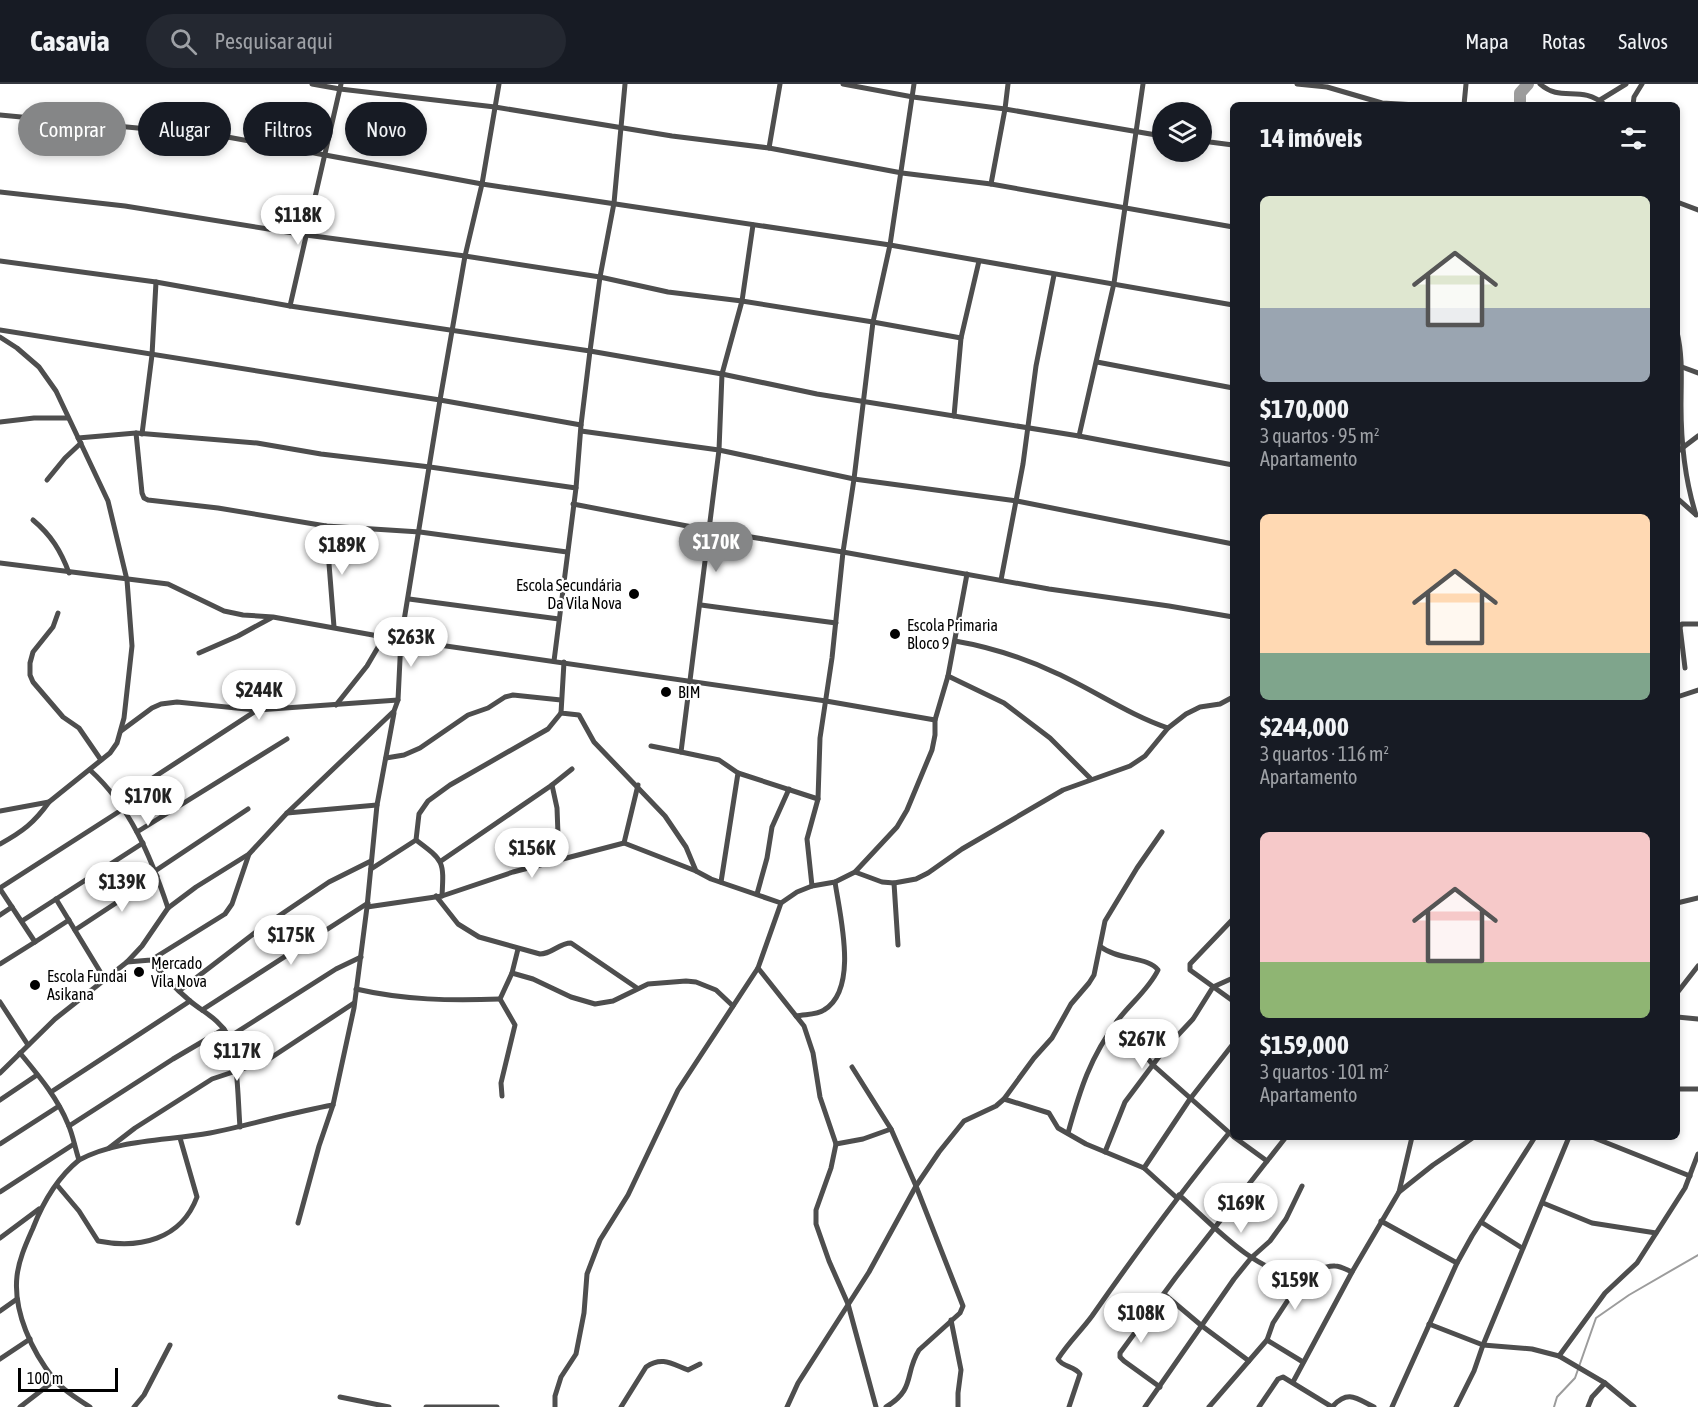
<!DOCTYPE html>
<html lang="pt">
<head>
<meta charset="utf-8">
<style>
	:root { --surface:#171b24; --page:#242831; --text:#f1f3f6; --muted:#9ea1a6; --line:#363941; --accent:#858687 }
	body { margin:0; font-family:"Asap Condensed",sans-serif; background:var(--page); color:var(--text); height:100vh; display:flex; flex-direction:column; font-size:22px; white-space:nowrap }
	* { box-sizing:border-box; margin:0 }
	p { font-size:20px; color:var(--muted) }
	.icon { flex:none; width:33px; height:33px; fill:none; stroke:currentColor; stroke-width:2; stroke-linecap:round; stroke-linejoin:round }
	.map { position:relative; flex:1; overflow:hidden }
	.side { position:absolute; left:1230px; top:18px; width:450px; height:1038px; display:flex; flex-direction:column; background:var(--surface); border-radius:9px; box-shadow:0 3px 9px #0003 }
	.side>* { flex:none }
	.guide { position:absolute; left:18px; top:18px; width:570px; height:54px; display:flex; gap:12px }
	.controls { position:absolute; left:1152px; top:18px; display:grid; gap:12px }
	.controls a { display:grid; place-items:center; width:60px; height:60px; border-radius:50%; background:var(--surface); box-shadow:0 3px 9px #0003; font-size:30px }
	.scale { position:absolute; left:18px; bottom:15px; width:100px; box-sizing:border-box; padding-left:6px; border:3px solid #000; border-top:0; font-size:16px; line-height:21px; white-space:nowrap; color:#000; -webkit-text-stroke:4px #fff; paint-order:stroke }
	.price { position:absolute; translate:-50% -51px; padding:0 14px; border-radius:21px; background:#fff; color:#222; font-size:20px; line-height:39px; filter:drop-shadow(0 2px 3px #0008) }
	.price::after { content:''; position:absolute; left:50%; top:36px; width:18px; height:14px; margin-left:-9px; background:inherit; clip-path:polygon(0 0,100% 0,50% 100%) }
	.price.selected { background:var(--accent); color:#fff }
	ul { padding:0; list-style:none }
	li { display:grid; align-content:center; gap:12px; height:318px; padding:0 30px }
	li span { display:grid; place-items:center; height:186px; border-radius:9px; color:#555 }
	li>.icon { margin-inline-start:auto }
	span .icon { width:108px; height:108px; fill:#fffc; stroke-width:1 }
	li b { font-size:26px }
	h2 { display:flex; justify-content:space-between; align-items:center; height:72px; padding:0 30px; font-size:26px }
	.tag { padding:0 21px; border-radius:27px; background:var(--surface); box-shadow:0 3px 9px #0003; font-size:21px; line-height:54px }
	.tag.selected { background:var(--accent); color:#fff }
	header { display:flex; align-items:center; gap:36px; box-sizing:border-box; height:84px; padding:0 30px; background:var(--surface); border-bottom:2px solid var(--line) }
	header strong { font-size:28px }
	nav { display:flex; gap:33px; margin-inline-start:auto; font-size:21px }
	.search { width:420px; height:54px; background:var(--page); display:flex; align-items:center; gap:15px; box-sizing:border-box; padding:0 21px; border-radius:33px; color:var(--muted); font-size:22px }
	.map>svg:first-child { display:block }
</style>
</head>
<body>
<header>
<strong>Casavia</strong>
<div class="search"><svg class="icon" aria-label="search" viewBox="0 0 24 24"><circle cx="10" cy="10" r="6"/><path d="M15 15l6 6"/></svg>Pesquisar aqui</div>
<nav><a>Mapa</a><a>Rotas</a><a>Salvos</a></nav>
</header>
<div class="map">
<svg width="1698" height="1323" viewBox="0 0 1698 1323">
	<rect width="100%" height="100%" fill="#fff"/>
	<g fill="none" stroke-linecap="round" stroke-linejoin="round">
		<polyline stroke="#9c9c9c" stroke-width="2" points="1554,1323 1557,1313 1575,1294 1596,1234 1629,1211 1698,1171"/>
		<polyline stroke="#9c9c9c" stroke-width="12" points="1520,21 1520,9 1528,0"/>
		<g stroke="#4e4e4e" stroke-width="5">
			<polyline points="312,0 340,5 495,23 672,52 769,64 902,89 991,100 1233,143"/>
			<polyline points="843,0 913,13 1005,25 1008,0"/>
			<polyline points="1297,0 1327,3 1382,19 1417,21"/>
			<path d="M1540,0c21,19 41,0 65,21"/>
			<polyline points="1600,16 1626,0"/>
			<polyline points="1464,21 1466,0"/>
			<polyline points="1633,21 1634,13 1642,0"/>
			<polyline points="0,31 222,52 482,100 890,161 1233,221"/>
			<polyline points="1202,57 1233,61"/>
			<polyline points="769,64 780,0"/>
			<polyline points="991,100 1005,25 1162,52"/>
			<polyline points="0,108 125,122 306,151 465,172 600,193 668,208 742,217 873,238 961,254 979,177"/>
			<polyline points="1677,118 1698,126"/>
			<polyline points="0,177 156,198 290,222 590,267 722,290 817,310 1079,352 1233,381"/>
			<polyline points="290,222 341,0"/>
			<polyline points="0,246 440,316 581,341"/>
			<path d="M1677,248c6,25 4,48 4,74 0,36 4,74 15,109"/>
			<polyline points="0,253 17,264 39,283 56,307 108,417 127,496 132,562 124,634 117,659 110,669 49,718 0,727"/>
			<polyline points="1097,278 1233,304"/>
			<polyline points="1682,283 1698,289"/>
			<polyline points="954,332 961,254"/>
			<polyline points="0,338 34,334 68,334"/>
			<polyline points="581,347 719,366 854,395 1017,417 1233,460"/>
			<polyline points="136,349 142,409 144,414 148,416 218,424 326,442 420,448 567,468"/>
			<polyline points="142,350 152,271 156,198"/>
			<polyline points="1079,352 1114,199 1143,0"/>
			<polyline points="78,354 136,349 257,359 321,370 430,383 576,404"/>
			<polyline points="1677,368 1698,352"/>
			<polyline points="47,396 65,374 81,359"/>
			<polyline points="1677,414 1695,430"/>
			<polyline points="573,420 708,446 843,468 1049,505 1169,522 1233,533"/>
			<path d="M33,436c18,15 28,31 36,53"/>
			<polyline points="326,442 334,543"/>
			<polyline points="0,479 168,500 224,527 243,531 273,533 384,553 826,617 935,636"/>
			<polyline points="1001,496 1023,380 1036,282 1054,191"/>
			<polyline points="409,515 559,535"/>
			<polyline points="701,521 836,539"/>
			<polyline points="58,529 53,543 33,568 30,579 30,591 33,598 63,633 79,644 101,676"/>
			<path d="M955,557c35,6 69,17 101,32 38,17 73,42 112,55"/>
			<polyline points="199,569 238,552 271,534"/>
			<polyline points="554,577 576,404 581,341 590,267 600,193 614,119 625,0"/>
			<polyline points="564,578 561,629 579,631 594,658 665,732 686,763 696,787 711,795 781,819 797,808 812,802 835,798 855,788 897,743 907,726 932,666 935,651 935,636 948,592 967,490"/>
			<polyline points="1685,584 1680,543 1682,540 1698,540"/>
			<polyline points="948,592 1004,619 1050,654 1090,694"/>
			<polyline points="1677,613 1698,606"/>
			<polyline points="336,621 367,582 384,553"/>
			<polyline points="121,647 152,624 161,620 177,618 257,626 398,616"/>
			<polyline points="651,662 681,668"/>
			<polyline points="386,674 404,671 420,664 468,631 488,624 505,613 513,611 561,616"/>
			<path d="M90,686c40,36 61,87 78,138"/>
			<polyline points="738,689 818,715"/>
			<polyline points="552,701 557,724 559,776"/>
			<polyline points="119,716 257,626"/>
			<polyline points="287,729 377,721"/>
			<polyline points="137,748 287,655"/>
			<path d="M416,756c28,21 28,21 26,56"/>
			<polyline points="624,759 638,701"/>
			<path d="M0,760c22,-12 34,-21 49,-42"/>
			<polyline points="441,777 552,701 572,685"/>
			<polyline points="371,785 416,756 419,730 428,717 450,701 548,645 561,629"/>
			<polyline points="155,787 248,725"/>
			<polyline points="855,788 882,798 894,799 916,795 928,789 962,765 1063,706 1130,682 1145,672 1168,644 1186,630 1200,623 1220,620 1233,613"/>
			<polyline points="721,798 738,689 719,676 681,668 719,366 722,290 742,217 753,141"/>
			<polyline points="894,799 898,861"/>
			<polyline points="812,802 807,755 818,715 820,654 832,574 843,468 854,395 873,238 890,161 914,0"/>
			<polyline points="0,804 123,725"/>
			<polyline points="0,805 35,858 0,880"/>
			<polyline points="757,810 767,774 772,743 789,705"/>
			<path d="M436,812l22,28 21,13 61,17c12,0 19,-11 31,-11l66,45"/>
			<polyline points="56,815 104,894"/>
			<polyline points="1677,819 1698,814"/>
			<polyline points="367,823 442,812 513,788 624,759 696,787"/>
			<polyline points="0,831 12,823"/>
			<polyline points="1233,835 1190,880 1190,886 1233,917"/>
			<polyline points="22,837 143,759"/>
			<polyline points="75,846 157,792"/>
			<polyline points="35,858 69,836"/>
			<path d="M151,876c11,15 25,29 39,41 13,11 29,18 38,34 10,18 10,69 12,92"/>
			<polyline points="127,878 151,876 225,830 232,820 249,770"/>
			<polyline points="758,884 804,942 813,969 820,1013 836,1060 831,1084 816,1126 816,1140 829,1177 848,1220 876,1323"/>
			<polyline points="512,889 533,895 571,913 595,920 613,917 648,900 686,897 696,898 716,906 733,922"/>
			<path d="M356,905c48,11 95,12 144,10"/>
			<polyline points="179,907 261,844 329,798 371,777"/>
			<polyline points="1677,909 1698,882"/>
			<polyline points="0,918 28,961"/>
			<polyline points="202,926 368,819"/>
			<path d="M796,932c9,-2 21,-1 28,-6 35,-21 16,-94 11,-128"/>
			<polyline points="1677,933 1698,935"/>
			<polyline points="1117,937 1153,981 1233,1052"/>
			<polyline points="229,953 336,885 361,873"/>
			<path d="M20,969c18,22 37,44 48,71 5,11 7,24 11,36 -22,18 -36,42 -46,68 -7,16 -14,31 -16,48 -4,35 15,76 37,103 8,11 24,20 36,28"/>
			<path d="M852,983l39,62 25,57 47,120 -3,7 -41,37c-15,24 -3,39 -33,57"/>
			<polyline points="0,989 55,935 127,878 142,862 168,824 196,803 249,770 287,729 394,627 398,616 401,555 440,316 465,172 482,100 499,0"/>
			<polyline points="1677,1005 1698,1005"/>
			<polyline points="51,1008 190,917"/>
			<polyline points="502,1012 501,999 515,941 500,915 512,889 518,865"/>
			<polyline points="1004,1015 1049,1029 1058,1044 1086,1060 1144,1084 1177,1114"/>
			<polyline points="0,1016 37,991"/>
			<polyline points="69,1042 173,975 224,945"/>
			<path d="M1068,1049c12,-43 22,-76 50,-113 12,-16 31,-31 40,-50 -9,-13 -40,-10 -57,-23"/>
			<polyline points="1234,1053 1267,1077"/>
			<polyline points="1592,1053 1690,1092"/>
			<polyline points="0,1060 59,1022"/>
			<polyline points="836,1060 863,1055 891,1045"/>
			<polyline points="109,1064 135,1044 212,995 266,977 354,919"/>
			<polyline points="1105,1068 1125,1018 1164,966 1193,935 1213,903 1233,894"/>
			<path d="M79,1076c39,-21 88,-19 131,-27 41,-8 82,-21 123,-28"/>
			<polyline points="1144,1084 1190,1015 1233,960"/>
			<path d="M57,1101l22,26 19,30c41,8 83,-1 99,-44l-17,-59"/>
			<polyline points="0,1108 74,1060"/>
			<polyline points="1399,1108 1433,1081 1474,1053"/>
			<path d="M1179,1111c31,27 74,76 116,80 14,1 26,-10 40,-9 6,0 12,4 17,6"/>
			<polyline points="1543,1119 1592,1139 1656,1149"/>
			<polyline points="1381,1137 1457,1179"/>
			<polyline points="1481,1138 1522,1164"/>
			<polyline points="298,1139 319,1062 333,1021 354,924 367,823 377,721 394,629"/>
			<polyline points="0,1154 39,1125"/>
			<polyline points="1164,1210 1202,1242 1249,1277"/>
			<polyline points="0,1227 17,1215"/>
			<polyline points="951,1236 961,1286 958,1309 958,1323"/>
			<polyline points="1429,1240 1483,1261 1532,1265 1559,1272 1605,1299 1634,1323"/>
			<polyline points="1267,1256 1273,1239 1305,1190"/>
			<polyline points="1559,1272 1605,1209 1637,1179 1685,1104 1698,1070"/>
			<polyline points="0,1275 30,1255"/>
			<polyline points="1293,1298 1352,1188 1399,1108 1412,1053"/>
			<polyline points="1160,1303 1124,1277 1120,1273 1120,1269 1176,1193 1286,1053"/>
			<polyline points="340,1313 389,1323"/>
			<path d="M1333,1322c15,-16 23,-8 41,1"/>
			<polyline points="20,1323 55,1296"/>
			<polyline points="134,1323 144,1311 170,1261"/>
			<polyline points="426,1323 497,1323"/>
			<polyline points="555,1323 555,1312 561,1293 576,1270 584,1229 587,1190 600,1156 628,1111 678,1006 758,884 781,819"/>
			<path d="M621,1323l25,-40c16,-11 26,-3 42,3l12,-6"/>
			<polyline points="787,1323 798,1299 869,1188 916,1102 939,1068 964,1037 996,1022 1004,1015 1034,974 1052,954 1071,920 1089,899 1094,891 1105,837 1137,784 1162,748"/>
			<path d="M1069,1323l11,-33c-5,-8 -18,-7 -22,-15 10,-16 23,-28 34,-43 44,-63 89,-124 137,-183"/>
			<polyline points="1145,1323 1234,1195 1251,1174 1270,1157 1286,1135 1302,1102"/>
			<polyline points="1209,1323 1267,1256 1303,1278"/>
			<polyline points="1259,1323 1278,1295 1283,1293 1332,1323"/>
			<polyline points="1392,1323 1457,1179 1472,1152 1535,1053"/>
			<polyline points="1456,1323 1474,1287 1483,1261 1569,1053"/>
			<polyline points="1588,1323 1592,1313 1605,1299"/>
		</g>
	</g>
	<g fill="#000" stroke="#fff" stroke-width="2">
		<circle cx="634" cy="510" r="6"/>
		<circle cx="895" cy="550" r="6"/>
		<circle cx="666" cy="608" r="6"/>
		<circle cx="139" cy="888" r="6"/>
		<circle cx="35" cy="901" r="6"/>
	</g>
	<g text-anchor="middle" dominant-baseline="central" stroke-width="4.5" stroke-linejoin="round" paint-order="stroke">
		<g font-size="16" fill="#000" stroke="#fff" text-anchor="start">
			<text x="622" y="501" text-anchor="end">Escola Secundária<tspan x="622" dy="18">Da Vila Nova</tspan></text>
			<text x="907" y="541">Escola Primaria<tspan x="907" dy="18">Bloco 9</tspan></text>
			<text x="678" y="608">BIM</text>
			<text x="151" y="879">Mercado<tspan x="151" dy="18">Vila Nova</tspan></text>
			<text x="47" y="892">Escola Fundai<tspan x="47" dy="18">Asikana</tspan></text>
		</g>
	</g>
</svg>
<div class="controls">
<a><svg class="icon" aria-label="layers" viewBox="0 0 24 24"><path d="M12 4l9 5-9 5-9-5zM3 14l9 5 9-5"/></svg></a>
</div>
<div class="scale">100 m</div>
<b class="price" style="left:298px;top:162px">$118K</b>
<b class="price selected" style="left:716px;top:489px">$170K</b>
<b class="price" style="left:342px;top:492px">$189K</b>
<b class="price" style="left:411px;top:584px">$263K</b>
<b class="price" style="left:259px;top:637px">$244K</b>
<b class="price" style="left:148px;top:743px">$170K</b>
<b class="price" style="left:532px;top:795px">$156K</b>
<b class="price" style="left:122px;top:829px">$139K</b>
<b class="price" style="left:291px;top:882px">$175K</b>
<b class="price" style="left:1142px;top:986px">$267K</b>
<b class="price" style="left:237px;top:998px">$117K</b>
<b class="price" style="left:1241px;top:1150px">$169K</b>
<b class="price" style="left:1295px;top:1227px">$159K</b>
<b class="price" style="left:1141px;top:1260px">$108K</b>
<div class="guide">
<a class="tag selected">Comprar</a>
<a class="tag">Alugar</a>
<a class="tag">Filtros</a>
<a class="tag">Novo</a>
</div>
<section class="side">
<h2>14 imóveis<svg class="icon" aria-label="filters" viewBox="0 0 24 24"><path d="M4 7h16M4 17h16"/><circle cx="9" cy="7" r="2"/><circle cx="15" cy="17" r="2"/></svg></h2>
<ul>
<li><span style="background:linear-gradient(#dfe7d0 60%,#9aa5b1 0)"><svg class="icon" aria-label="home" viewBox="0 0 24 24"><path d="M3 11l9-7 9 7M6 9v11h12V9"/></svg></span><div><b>$170,000</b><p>3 quartos · 95 m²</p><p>Apartamento</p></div></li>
<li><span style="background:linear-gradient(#ffd9b3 75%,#7fa58c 0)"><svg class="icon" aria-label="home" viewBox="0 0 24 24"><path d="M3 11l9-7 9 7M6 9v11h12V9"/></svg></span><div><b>$244,000</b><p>3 quartos · 116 m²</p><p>Apartamento</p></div></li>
<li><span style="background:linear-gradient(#f6c9c9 70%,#8fb573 0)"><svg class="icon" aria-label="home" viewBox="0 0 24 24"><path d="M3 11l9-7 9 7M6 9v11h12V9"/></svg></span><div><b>$159,000</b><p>3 quartos · 101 m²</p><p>Apartamento</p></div></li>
</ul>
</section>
</div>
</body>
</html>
